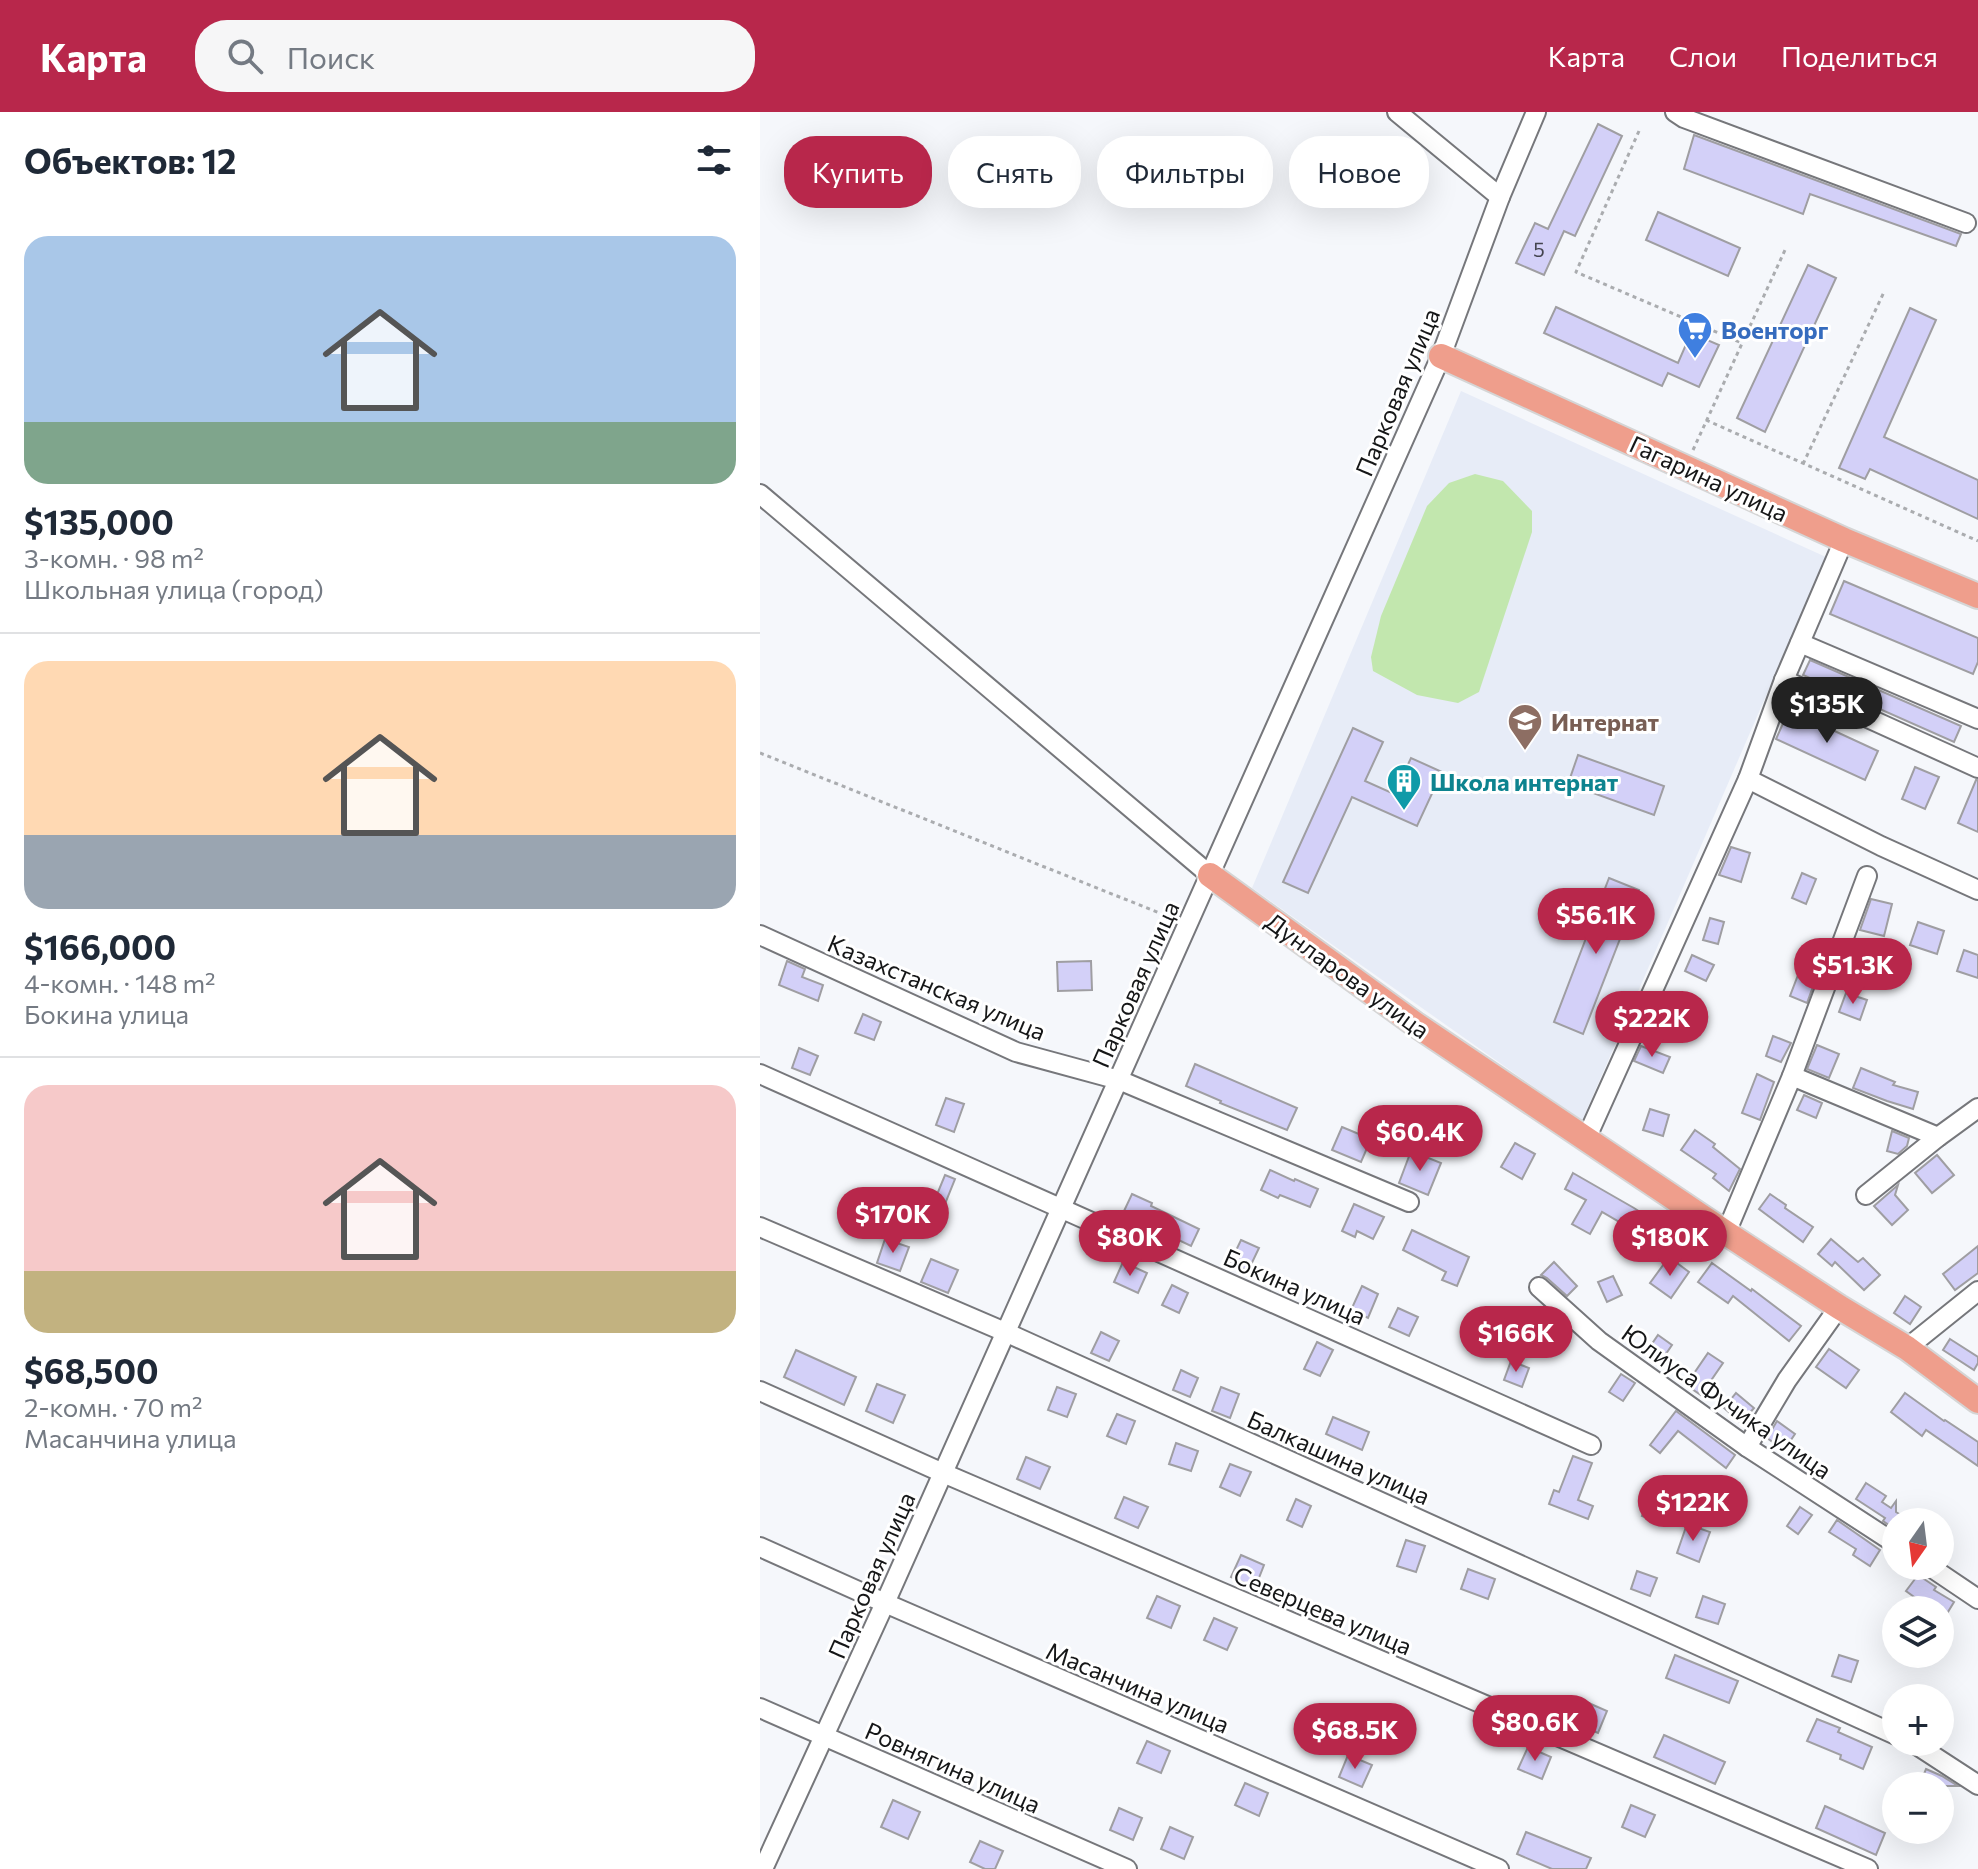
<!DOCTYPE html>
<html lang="ru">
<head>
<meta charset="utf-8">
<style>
	:root { --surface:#fff; --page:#f6f6f7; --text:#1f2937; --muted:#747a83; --line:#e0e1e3; --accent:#b8274b }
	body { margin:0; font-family:Commissioner,sans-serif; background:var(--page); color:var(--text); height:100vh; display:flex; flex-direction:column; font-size:30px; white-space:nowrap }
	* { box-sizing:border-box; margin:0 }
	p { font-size:26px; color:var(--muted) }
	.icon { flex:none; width:44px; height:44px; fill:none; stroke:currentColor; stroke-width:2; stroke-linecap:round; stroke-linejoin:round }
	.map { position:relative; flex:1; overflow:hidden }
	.sheet { display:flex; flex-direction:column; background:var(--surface); width:760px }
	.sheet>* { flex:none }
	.hud { position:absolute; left:24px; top:24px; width:760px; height:72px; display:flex; gap:16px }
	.needle { width:52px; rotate:194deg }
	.controls { position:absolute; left:1122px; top:1396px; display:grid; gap:16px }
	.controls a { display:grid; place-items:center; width:72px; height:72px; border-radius:50%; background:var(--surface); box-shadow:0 8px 32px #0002; font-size:40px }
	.price { position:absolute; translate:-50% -68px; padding:0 18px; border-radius:28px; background:var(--accent); color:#fff; font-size:26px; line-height:52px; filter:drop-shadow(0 2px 4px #0008) }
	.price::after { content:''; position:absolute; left:50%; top:48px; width:24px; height:18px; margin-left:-12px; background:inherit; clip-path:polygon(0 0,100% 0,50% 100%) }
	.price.current { background:#222; color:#fff }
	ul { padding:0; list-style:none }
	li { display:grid; align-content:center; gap:16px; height:424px; padding:0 24px }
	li+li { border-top:2px solid var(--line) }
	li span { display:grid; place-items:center; height:248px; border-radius:24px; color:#555 }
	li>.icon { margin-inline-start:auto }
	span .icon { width:144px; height:144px; fill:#fffc; stroke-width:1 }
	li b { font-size:34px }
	h2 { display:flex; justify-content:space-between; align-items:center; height:96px; padding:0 24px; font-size:34px }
	.tag { padding:0 28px; border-radius:32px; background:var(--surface); box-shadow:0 8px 32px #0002; font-size:28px; line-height:72px }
	.tag.current { background:var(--accent); color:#fff }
	header { display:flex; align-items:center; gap:48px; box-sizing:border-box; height:112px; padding:0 40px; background:var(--accent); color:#fff }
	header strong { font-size:38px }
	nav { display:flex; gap:44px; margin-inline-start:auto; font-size:28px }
	.search { width:560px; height:72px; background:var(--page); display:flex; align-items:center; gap:20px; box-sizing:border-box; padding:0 28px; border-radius:32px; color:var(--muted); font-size:30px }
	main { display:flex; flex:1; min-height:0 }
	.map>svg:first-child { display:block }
</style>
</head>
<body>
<header>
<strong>Карта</strong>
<div class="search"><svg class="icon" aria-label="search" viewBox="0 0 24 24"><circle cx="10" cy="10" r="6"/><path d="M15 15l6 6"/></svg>Поиск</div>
<nav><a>Карта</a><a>Слои</a><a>Поделиться</a></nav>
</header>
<main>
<section class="sheet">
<h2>Объектов: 12<svg class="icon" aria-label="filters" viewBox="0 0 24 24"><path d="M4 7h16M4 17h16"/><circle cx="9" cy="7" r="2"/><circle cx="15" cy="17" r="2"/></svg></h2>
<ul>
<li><span style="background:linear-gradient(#a9c7e8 75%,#7fa58c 0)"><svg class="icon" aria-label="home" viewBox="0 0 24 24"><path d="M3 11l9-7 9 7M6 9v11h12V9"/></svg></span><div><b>$135,000</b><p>3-комн. · 98 m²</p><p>Школьная улица (город)</p></div></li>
<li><span style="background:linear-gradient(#ffd9b3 70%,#9aa5b1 0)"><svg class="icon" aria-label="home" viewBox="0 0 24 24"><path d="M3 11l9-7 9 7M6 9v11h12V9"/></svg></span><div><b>$166,000</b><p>4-комн. · 148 m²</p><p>Бокина улица</p></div></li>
<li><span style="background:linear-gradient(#f6c9c9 75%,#c2b280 0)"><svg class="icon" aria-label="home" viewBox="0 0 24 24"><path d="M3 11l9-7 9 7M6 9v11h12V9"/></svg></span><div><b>$68,500</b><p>2-комн. · 70 m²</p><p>Масанчина улица</p></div></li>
</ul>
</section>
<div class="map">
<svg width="1218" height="1757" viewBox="0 0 1218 1757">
	<rect width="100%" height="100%" fill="#f5f7fb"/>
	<polygon fill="#e7ecf7" points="701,279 1066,445 822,1009 492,776"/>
	<polygon fill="#c2e7ae" points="715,362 743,369 772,399 772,420 719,580 698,591 657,583 613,559 611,545 621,504 667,394 689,371"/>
	<g fill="#d3d0f8" stroke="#9f9ea2" stroke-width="2">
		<polygon points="838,12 862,24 815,124 804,119 784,163 756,151 775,111 788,117"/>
		<polygon points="934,23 1201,122 1196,134 1050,82 1043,102 924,57"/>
		<polygon points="898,100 980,136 968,164 886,128"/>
		<polygon points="1048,153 1076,166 1005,320 977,306"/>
		<polygon points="796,195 918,251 931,221 959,233 939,275 908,261 902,274 784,221"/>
		<polygon points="1150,196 1176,208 1124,325 1218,368 1218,407 1110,357 1105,367 1079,356"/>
		<polygon points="1084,469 1218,526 1218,550 1213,562 1070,502"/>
		<polygon points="1050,548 1201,614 1194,630 1043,563"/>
		<polygon points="1029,598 1118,639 1105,668 1016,627"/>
		<polygon points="593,616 623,630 605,669 634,682 651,646 682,660 657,714 592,685 548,781 523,770"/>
		<polygon points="818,643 904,674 894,703 808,672"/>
		<polygon points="1155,655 1179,665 1165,697 1142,687"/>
		<polygon points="1216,668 1218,668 1218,720 1198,711"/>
		<polygon points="971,735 990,741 981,770 959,763"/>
		<polygon points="1042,761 1056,767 1046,792 1032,786"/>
		<polygon points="849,766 879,778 823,922 794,910"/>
		<polygon points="1111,787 1132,792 1124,824 1100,818"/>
		<polygon points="950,806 964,810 958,832 943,828"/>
		<polygon points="1158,810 1184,819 1177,842 1150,833"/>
		<polygon points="1204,838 1218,843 1218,866 1197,859"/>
		<polygon points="932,843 954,853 946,869 925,859"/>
		<polygon points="27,849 45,857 42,865 63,873 58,889 19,873"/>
		<polygon points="331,849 332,878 298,879 297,850"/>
		<polygon points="1038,863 1055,869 1047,891 1030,884"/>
		<polygon points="1086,881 1107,888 1100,908 1079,900"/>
		<polygon points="915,888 935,896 928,914 907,905"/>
		<polygon points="103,902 121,910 114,928 95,921"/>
		<polygon points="1013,924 1031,931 1021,950 1006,944"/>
		<polygon points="1057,933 1079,942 1069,966 1047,957"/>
		<polygon points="881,934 910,945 903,961 874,949"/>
		<polygon points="39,936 58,944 50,963 32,956"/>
		<polygon points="435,952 537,996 527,1018 460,991 461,989 426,974"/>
		<polygon points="1101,956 1135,970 1133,973 1158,980 1153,997 1127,989 1093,976"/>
		<polygon points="997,962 1014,970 1000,1008 982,1001"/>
		<polygon points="1044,983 1062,991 1056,1006 1037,998"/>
		<polygon points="186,986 204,992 194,1020 176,1013"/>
		<polygon points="890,997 909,1003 903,1024 883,1018"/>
		<polygon points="582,1015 611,1027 601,1050 572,1038"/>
		<polygon points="935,1018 955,1032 953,1035 980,1057 969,1079 953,1066 956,1062 921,1038"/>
		<polygon points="1132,1019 1149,1026 1147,1034 1138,1042 1127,1039"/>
		<polygon points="755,1031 775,1042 762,1067 741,1055"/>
		<polygon points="651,1039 681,1051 668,1083 639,1071"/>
		<polygon points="1177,1043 1194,1063 1172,1081 1155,1061"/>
		<polygon points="510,1058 534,1069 535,1067 558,1077 550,1095 520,1083 518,1086 501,1078"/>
		<polygon points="813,1061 874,1096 905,1116 895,1133 877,1123 878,1121 842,1100 830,1122 812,1112 826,1088 805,1077"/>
		<polygon points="185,1063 195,1067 174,1119 164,1114"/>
		<polygon points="1138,1073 1135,1083 1148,1098 1132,1113 1114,1094"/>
		<polygon points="372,1082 392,1091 391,1094 439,1117 431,1134 387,1113 389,1110 364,1099"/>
		<polygon points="1010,1082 1026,1093 1025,1096 1053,1115 1043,1130 999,1097"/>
		<polygon points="594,1092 624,1105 613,1127 597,1119 595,1125 582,1119"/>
		<polygon points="652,1118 709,1145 697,1174 682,1168 686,1160 643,1138"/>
		<polygon points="125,1127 149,1135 140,1159 117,1151"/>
		<polygon points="1071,1127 1098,1150 1103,1146 1120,1163 1104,1178 1075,1150 1072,1154 1058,1142"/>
		<polygon points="481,1128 499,1136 488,1159 470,1151"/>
		<polygon points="1218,1134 1218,1161 1195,1178 1183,1162"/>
		<polygon points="909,1145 929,1160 911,1186 890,1171"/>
		<polygon points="171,1147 198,1158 188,1181 161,1170"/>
		<polygon points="363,1150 387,1161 378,1181 354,1170"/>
		<polygon points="794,1150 817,1174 807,1184 787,1166 781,1163"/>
		<polygon points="952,1151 991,1179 992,1177 1041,1214 1029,1229 973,1184 968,1191 938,1170"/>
		<polygon points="853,1164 862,1183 847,1190 838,1170"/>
		<polygon points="412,1173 428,1181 419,1201 402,1193"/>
		<polygon points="602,1174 618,1182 608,1206 591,1198"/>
		<polygon points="1145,1184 1161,1195 1150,1212 1134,1201"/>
		<polygon points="638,1196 658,1205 649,1224 629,1215"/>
		<polygon points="341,1220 359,1229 349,1249 331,1241"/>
		<polygon points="898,1223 912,1233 901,1249 887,1239"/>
		<polygon points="1190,1227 1218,1245 1218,1251 1214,1258 1183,1238"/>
		<polygon points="557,1230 573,1238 560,1264 544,1257"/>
		<polygon points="1069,1237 1099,1258 1086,1276 1056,1255"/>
		<polygon points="36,1238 96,1265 84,1293 24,1265"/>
		<polygon points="948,1241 963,1251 941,1283 926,1273"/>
		<polygon points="751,1249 769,1256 762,1275 744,1268"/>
		<polygon points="421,1258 438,1266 430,1285 413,1278"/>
		<polygon points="861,1262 875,1271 863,1289 849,1280"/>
		<polygon points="117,1272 145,1283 133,1311 106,1299"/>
		<polygon points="297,1275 316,1282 307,1305 288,1298"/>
		<polygon points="461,1275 479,1282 470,1306 452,1299"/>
		<polygon points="976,1281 994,1296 981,1311 964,1296"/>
		<polygon points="1145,1281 1184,1309 1185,1308 1218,1330 1218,1354 1166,1318 1162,1324 1131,1300"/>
		<polygon points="916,1299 975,1343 966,1356 918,1319 900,1341 890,1333"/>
		<polygon points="357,1302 375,1309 366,1332 347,1324"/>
		<polygon points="573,1305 609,1320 602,1338 566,1322"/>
		<polygon points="1017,1309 1035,1322 1024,1338 1007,1326"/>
		<polygon points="416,1331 438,1339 431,1359 409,1352"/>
		<polygon points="813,1344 832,1351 818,1388 833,1394 828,1407 789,1392 794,1378 799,1380"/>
		<polygon points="266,1345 290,1355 280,1377 257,1367"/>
		<polygon points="470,1352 491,1360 480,1384 460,1375"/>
		<polygon points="1106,1371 1126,1384 1122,1390 1131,1396 1136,1389 1136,1400 1152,1410 1136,1410 1136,1418 1123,1409 1125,1406 1096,1387"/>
		<polygon points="891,1382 914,1391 905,1413 882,1404"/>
		<polygon points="364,1385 388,1395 378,1416 355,1406"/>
		<polygon points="536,1387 551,1394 542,1415 527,1408"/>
		<polygon points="1040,1395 1052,1403 1038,1422 1027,1414"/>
		<polygon points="1077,1408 1120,1438 1110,1454 1093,1443 1096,1437 1069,1420"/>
		<polygon points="927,1412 950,1420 939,1450 917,1441"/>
		<polygon points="646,1428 665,1434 656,1460 637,1454"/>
		<polygon points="481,1443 504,1453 495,1476 471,1465"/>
		<polygon points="708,1457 735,1467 728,1487 701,1477"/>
		<polygon points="877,1459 897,1466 890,1484 871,1477"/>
		<polygon points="1158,1463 1176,1475 1174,1478 1194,1490 1180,1513 1180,1498 1172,1498 1146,1479"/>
		<polygon points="397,1484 420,1494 411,1516 387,1506"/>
		<polygon points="943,1484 965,1492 958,1512 936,1505"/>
		<polygon points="454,1506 477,1516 467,1538 444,1528"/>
		<polygon points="915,1543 978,1569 969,1591 906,1566"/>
		<polygon points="1079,1543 1098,1549 1091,1570 1072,1564"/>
		<polygon points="824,1589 847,1599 838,1621 814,1611"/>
		<polygon points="1057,1607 1080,1616 1078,1620 1112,1635 1103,1657 1080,1647 1081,1643 1047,1629"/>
		<polygon points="904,1623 965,1650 955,1672 894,1645"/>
		<polygon points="387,1629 410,1639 401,1661 377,1651"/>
		<polygon points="768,1635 791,1645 782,1667 758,1657"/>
		<polygon points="588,1643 612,1653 602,1675 579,1665"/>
		<polygon points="1166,1657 1182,1664 1198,1674 1159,1674"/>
		<polygon points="485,1671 508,1681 499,1704 475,1693"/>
		<polygon points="133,1688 160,1700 148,1727 121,1715"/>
		<polygon points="871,1693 895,1703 885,1725 862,1715"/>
		<polygon points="1065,1694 1125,1721 1116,1743 1056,1716"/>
		<polygon points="359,1696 382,1706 373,1728 350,1718"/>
		<polygon points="410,1715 433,1725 424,1747 401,1737"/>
		<polygon points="766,1720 831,1746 826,1757 792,1757 757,1742"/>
		<polygon points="220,1729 243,1739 235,1757 225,1757 210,1750"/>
	</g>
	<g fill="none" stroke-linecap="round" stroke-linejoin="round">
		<g stroke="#76777b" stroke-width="22">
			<g id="minor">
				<polyline points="637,0 740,85"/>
				<polyline points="915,0 924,6 1206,111"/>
				<polyline points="0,382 450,763"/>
				<polyline points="1040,531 1218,607"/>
				<polyline points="1024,568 1218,656"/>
				<polyline points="988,667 1121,734 1218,778"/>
				<polyline points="0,823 256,940 359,968 649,1090"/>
				<polyline points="0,962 831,1333"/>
				<polyline points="1032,964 1178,1025"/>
				<polyline points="826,1027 988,667 1024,568 1084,428"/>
				<polyline points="1106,1083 1178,1025 1218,996"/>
				<polyline points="0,1115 245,1220 1136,1623"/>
				<polyline points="966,1121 1032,964 1107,764"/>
				<polyline points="779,1175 839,1229 987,1335 1136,1432"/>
				<polyline points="1147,1236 1218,1179"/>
				<polyline points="0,1279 183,1361 1108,1757"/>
				<polyline points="987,1335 1027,1268 1079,1195"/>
				<polyline points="0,1435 125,1491 739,1757"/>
				<polyline points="1169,1454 1218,1487"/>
				<polyline points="0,1596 367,1757"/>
				<polyline points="1152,1630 1218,1673"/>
				<polyline points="3,1757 125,1491 681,244 740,85 776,0"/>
			</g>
		</g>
		<g stroke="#d5d5d5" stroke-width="28">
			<g id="major">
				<polyline points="681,244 1084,428 1218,484"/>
				<polyline points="450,763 655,912 966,1121 1079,1195 1147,1236 1218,1289"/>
			</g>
		</g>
		<g stroke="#aaacaf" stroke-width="3" stroke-dasharray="4 4" stroke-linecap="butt">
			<polyline points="879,19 816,160 982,231"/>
			<polyline points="946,308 1218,429"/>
			<polyline points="933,338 1025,138"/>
			<polyline points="1043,352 1124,180"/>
			<polyline points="0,641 412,806"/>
		</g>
		<use href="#minor" stroke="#fff" stroke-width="18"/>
		<use href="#major" stroke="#ef9e8c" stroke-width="24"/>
	</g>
	<defs>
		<g id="supermarket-pin" transform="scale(1.8)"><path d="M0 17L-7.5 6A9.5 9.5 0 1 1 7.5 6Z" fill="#3f7fe0" stroke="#fff"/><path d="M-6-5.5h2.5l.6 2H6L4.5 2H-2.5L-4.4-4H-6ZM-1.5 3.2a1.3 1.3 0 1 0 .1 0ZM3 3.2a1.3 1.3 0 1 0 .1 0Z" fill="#fff"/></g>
		<g id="school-pin" transform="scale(1.8)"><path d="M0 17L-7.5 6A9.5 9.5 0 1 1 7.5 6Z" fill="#8d6e63" stroke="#fff"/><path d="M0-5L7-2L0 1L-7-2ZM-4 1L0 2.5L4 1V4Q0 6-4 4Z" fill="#fff"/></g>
		<g id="building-pin" transform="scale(1.8)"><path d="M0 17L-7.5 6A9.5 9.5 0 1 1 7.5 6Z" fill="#0f9aa8" stroke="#fff"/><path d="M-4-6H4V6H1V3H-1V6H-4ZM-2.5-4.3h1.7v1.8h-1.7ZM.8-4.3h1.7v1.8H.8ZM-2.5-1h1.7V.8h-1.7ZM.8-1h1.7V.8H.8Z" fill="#fff"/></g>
	</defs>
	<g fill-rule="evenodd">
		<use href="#supermarket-pin" x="935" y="217"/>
		<use href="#school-pin" x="765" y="609"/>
		<use href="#building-pin" x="644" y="669"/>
	</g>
	<g text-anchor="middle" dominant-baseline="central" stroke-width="6" stroke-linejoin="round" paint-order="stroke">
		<g font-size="20" fill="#44444f">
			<text x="779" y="137">5</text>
		</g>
		<g font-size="24" font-weight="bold" fill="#366cbe" stroke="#fff" text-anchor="start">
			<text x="961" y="217">Военторг</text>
		</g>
		<g font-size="24" fill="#151617" stroke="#fff">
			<text transform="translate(637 280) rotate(-67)">Парковая улица</text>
			<text transform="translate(949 366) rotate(25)">Гагарина улица</text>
			<text transform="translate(588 863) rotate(36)">Дунларова улица</text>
			<text transform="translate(375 872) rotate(-66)">Парковая улица</text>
			<text transform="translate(177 875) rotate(23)">Казахстанская улица</text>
			<text transform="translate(535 1174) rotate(24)">Бокина улица</text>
			<text transform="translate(967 1289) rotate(35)">Юлиуса Фучика улица</text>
			<text transform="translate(579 1345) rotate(24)">Балкашина улица</text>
			<text transform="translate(111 1463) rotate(-66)">Парковая улица</text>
			<text transform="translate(563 1498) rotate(23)">Северцева улица</text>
			<text transform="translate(378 1575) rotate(23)">Масанчина улица</text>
			<text transform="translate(193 1655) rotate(24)">Ровнягина улица</text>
		</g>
		<g font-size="24" font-weight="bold" fill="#785e54" stroke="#fff" text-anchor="start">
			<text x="791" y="609">Интернат</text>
		</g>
		<g font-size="24" font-weight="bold" fill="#0d838f" stroke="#fff" text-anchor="start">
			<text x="670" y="669">Школа интернат</text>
		</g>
	</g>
</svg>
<div class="controls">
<a><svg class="needle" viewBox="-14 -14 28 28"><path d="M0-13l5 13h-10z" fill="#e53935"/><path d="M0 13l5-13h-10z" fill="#747a83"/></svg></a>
<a><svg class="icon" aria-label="layers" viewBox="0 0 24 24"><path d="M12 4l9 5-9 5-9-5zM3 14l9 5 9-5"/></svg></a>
<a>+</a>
<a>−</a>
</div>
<b class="price current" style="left:1067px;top:633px">$135K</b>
<b class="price" style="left:836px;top:844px">$56.1K</b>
<b class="price" style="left:1093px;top:894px">$51.3K</b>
<b class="price" style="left:892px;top:947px">$222K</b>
<b class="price" style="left:660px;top:1061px">$60.4K</b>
<b class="price" style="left:133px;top:1143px">$170K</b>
<b class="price" style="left:370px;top:1166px">$80K</b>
<b class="price" style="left:910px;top:1166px">$180K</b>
<b class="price" style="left:756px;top:1262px">$166K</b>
<b class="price" style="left:933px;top:1431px">$122K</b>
<b class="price" style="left:775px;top:1651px">$80.6K</b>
<b class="price" style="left:595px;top:1659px">$68.5K</b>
<div class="hud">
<a class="tag current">Купить</a>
<a class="tag">Снять</a>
<a class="tag">Фильтры</a>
<a class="tag">Новое</a>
</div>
</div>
</main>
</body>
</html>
